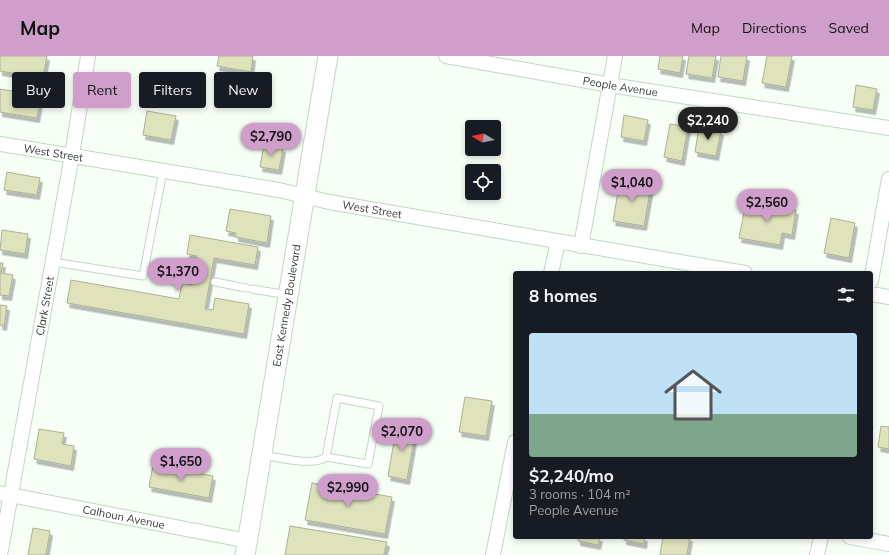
<!DOCTYPE html>
<html lang="en">
<head>
<meta charset="utf-8">
<style>
	:root { --surface:#171b24; --page:#20242c; --text:#f1f3f6; --muted:#9ea1a6; --line:#363941; --accent:#cf9ecb }
	body { margin:0; font-family:Mulish,sans-serif; background:var(--page); color:var(--text); height:100vh; display:flex; flex-direction:column; font-size:15px; white-space:nowrap }
	* { box-sizing:border-box; margin:0 }
	p { font-size:13px; color:var(--muted) }
	.icon { flex:none; width:22px; height:22px; fill:none; stroke:currentColor; stroke-width:2; stroke-linecap:round; stroke-linejoin:round }
	.map { position:relative; flex:1; overflow:hidden }
	.panel { position:absolute; left:513px; top:215px; width:360px; height:268px; display:flex; flex-direction:column; background:var(--surface); border-radius:4px; box-shadow:0 2px 6px #0003 }
	.panel>* { flex:none }
	.top-card { position:absolute; left:12px; top:16px; width:380px; height:36px; display:flex; gap:8px }
	.needle { width:26px; rotate:280deg }
	.tools { position:absolute; left:465px; top:64px; display:grid; gap:8px }
	.tools a { display:grid; place-items:center; width:36px; height:36px; border-radius:4px; background:var(--surface); box-shadow:0 2px 6px #0003; font-size:20px }
	.price { position:absolute; translate:-50% -34px; padding:0 9px; border-radius:14px; background:var(--accent); color:#111; font-size:13px; line-height:26px; filter:drop-shadow(0 1px 2px #0008) }
	.price::after { content:''; position:absolute; left:50%; top:24px; width:12px; height:9px; margin-left:-6px; background:inherit; clip-path:polygon(0 0,100% 0,50% 100%) }
	.price.current { background:#222; color:#fff }
	ul { padding:0; list-style:none }
	li { display:grid; align-content:center; gap:8px; height:212px; padding:0 16px }
	li+li { border-top:1px solid var(--line) }
	li span { display:grid; place-items:center; height:124px; border-radius:4px; color:#555 }
	li>.icon { margin-inline-start:auto }
	span .icon { width:72px; height:72px; fill:#fffc; stroke-width:1 }
	li b { font-size:17px }
	h2 { display:flex; justify-content:space-between; align-items:center; height:48px; padding:0 16px; font-size:17px }
	.chip { padding:0 14px; border-radius:4px; background:var(--surface); box-shadow:0 2px 6px #0003; font-size:14px; line-height:36px }
	.chip.current { background:var(--accent); color:#111 }
	header { display:flex; align-items:center; gap:24px; box-sizing:border-box; height:56px; padding:0 20px; background:var(--accent); color:#111 }
	header strong { font-size:19px }
	nav { display:flex; gap:22px; margin-inline-start:auto; font-size:14px }
	.map>svg:first-child { display:block }
</style>
</head>
<body>
<header>
<strong>Map</strong>
<nav><a>Map</a><a>Directions</a><a>Saved</a></nav>
</header>
<div class="map">
<svg width="889" height="499" viewBox="0 0 889 499">
	<defs>
		<filter id="shadow"><feDropShadow dx="2.5" dy="4.5" stdDeviation="0" flood-color="#0004"/></filter>
	</defs>
	<rect width="100%" height="100%" fill="#f6fef6"/>
	<g fill="#dee3bc" stroke="#acb096" filter="url(#shadow)">
		<polygon points="0,0 47,0 43,22 0,15"/>
		<polygon points="219,0 253,0 251,16 217,10"/>
		<polygon points="660,0 683,0 680,17 658,13"/>
		<polygon points="689,0 716,0 712,22 686,18"/>
		<polygon points="721,0 747,0 743,25 718,21"/>
		<polygon points="767,0 792,0 786,31 762,27"/>
		<polygon points="856,29 877,33 873,54 853,51"/>
		<polygon points="0,33 41,40 37,62 0,56"/>
		<polygon points="147,55 176,60 171,84 143,79"/>
		<polygon points="624,59 648,64 644,85 621,81"/>
		<polygon points="670,68 688,71 682,105 664,101"/>
		<polygon points="699,71 721,75 716,100 695,96"/>
		<polygon points="264,88 283,92 279,114 260,111"/>
		<polygon points="7,116 40,122 37,139 4,134"/>
		<polygon points="620,124 651,130 644,170 613,165"/>
		<polygon points="746,146 796,154 792,179 782,177 780,189 739,182"/>
		<polygon points="230,153 271,160 267,187 236,181 236,177 226,175"/>
		<polygon points="831,162 855,167 849,202 824,197"/>
		<polygon points="2,174 28,178 25,198 0,194"/>
		<polygon points="190,179 258,191 255,209 214,202 205,253 213,254 215,242 249,248 244,278 67,247 71,224 179,243 182,227 192,229 197,200 187,198"/>
		<polygon points="0,207 3,207 1,217 13,219 9,240 0,239"/>
		<polygon points="0,249 7,250 4,270 0,269"/>
		<polygon points="465,341 492,345 486,380 459,376"/>
		<polygon points="397,368 416,372 407,424 388,420"/>
		<polygon points="881,370 889,371 889,393 878,391"/>
		<polygon points="39,373 64,377 62,388 74,390 71,410 34,403"/>
		<polygon points="153,409 213,420 209,442 149,431"/>
		<polygon points="312,427 392,441 385,478 305,464"/>
		<polygon points="290,470 387,486 384,499 285,499"/>
		<polygon points="33,472 50,475 46,499 28,499"/>
		<polygon points="578,481 600,481 598,489 578,485"/>
		<polygon points="624,481 645,481 644,488 624,484"/>
		<polygon points="663,481 690,481 687,499 660,499"/>
	</g>
	<g fill="none" stroke-linecap="round" stroke-linejoin="round">
		<g stroke="#c2d7c4" stroke-width="9">
			<g id="service">
				<polyline points="53,206 143,220 163,115"/>
				<polyline points="215,226 246,232"/>
				<polyline points="252,233 288,239"/>
				<path d="M262,399c15,2 52,12 64,2l11,-59 42,8 -11,58 -42,-7"/>
			</g>
		</g>
		<g stroke="#c2d7c4" stroke-width="16">
			<g id="minor">
				<path id="s1" d="M446,0l164,29 279,43"/>
				<path id="s2" d="M0,88l279,46 50,12 416,71"/>
				<polyline points="581,190 615,0"/>
				<polyline points="551,217 558,186"/>
				<polyline points="871,225 889,123"/>
				<polyline points="871,238 889,241"/>
				<path id="s3" d="M0,437l248,48"/>
				<polyline points="850,481 889,488"/>
				<path id="s4" d="M0,499l72,-400 16,-99"/>
				<polyline points="493,499 515,386"/>
				<polyline points="817,499 821,481"/>
			</g>
		</g>
		<g stroke="#c2d7c4" stroke-width="21">
			<g id="secondary">
				<path id="s5" d="M245,499l83,-499"/>
			</g>
		</g>
		<use href="#service" stroke="#fff" stroke-width="7"/>
		<use href="#minor" stroke="#fff" stroke-width="14"/>
		<use href="#secondary" stroke="#fff" stroke-width="19"/>
	</g>
	<g text-anchor="middle" dominant-baseline="central" stroke-width="3.5" stroke-linejoin="round" paint-order="stroke">
		<g font-size="11" fill="#333c34" stroke="#fff">
			<text stroke="none"><textPath href="#s1" startOffset="177">People Avenue</textPath></text>
			<text stroke="none"><textPath href="#s2" startOffset="54">West Street</textPath></text>
			<text stroke="none"><textPath href="#s2" startOffset="378">West Street</textPath></text>
			<text stroke="none"><textPath href="#s5" startOffset="253">East Kennedy Boulevard</textPath></text>
			<text stroke="none"><textPath href="#s4" startOffset="253">Clark Street</textPath></text>
			<text stroke="none"><textPath href="#s3" startOffset="126">Calhoun Avenue</textPath></text>
		</g>
	</g>
</svg>
<div class="tools">
<a><svg class="needle" viewBox="-14 -14 28 28"><path d="M0-13l5 13h-10z" fill="#e53935"/><path d="M0 13l5-13h-10z" fill="#9ea1a6"/></svg></a>
<a><svg class="icon" aria-label="locate" viewBox="0 0 24 24"><circle cx="12" cy="12" r="6"/><path d="M12 2v4M12 18v4M2 12h4M18 12h4"/></svg></a>
</div>
<b class="price current" style="left:708px;top:85px">$2,240</b>
<b class="price" style="left:271px;top:101px">$2,790</b>
<b class="price" style="left:632px;top:147px">$1,040</b>
<b class="price" style="left:767px;top:167px">$2,560</b>
<b class="price" style="left:178px;top:236px">$1,370</b>
<b class="price" style="left:402px;top:396px">$2,070</b>
<b class="price" style="left:181px;top:426px">$1,650</b>
<b class="price" style="left:348px;top:452px">$2,990</b>
<div class="top-card">
<a class="chip">Buy</a>
<a class="chip current">Rent</a>
<a class="chip">Filters</a>
<a class="chip">New</a>
</div>
<section class="panel">
<h2>8 homes<svg class="icon" aria-label="filters" viewBox="0 0 24 24"><path d="M4 7h16M4 17h16"/><circle cx="9" cy="7" r="2"/><circle cx="15" cy="17" r="2"/></svg></h2>
<ul>
<li><span style="background:linear-gradient(#bfe0f5 65%,#7fa58c 0)"><svg class="icon" aria-label="home" viewBox="0 0 24 24"><path d="M3 11l9-7 9 7M6 9v11h12V9"/></svg></span><div><b>$2,240/mo</b><p>3 rooms · 104 m²</p><p>People Avenue</p></div></li>
</ul>
</section>
</div>
</body>
</html>
